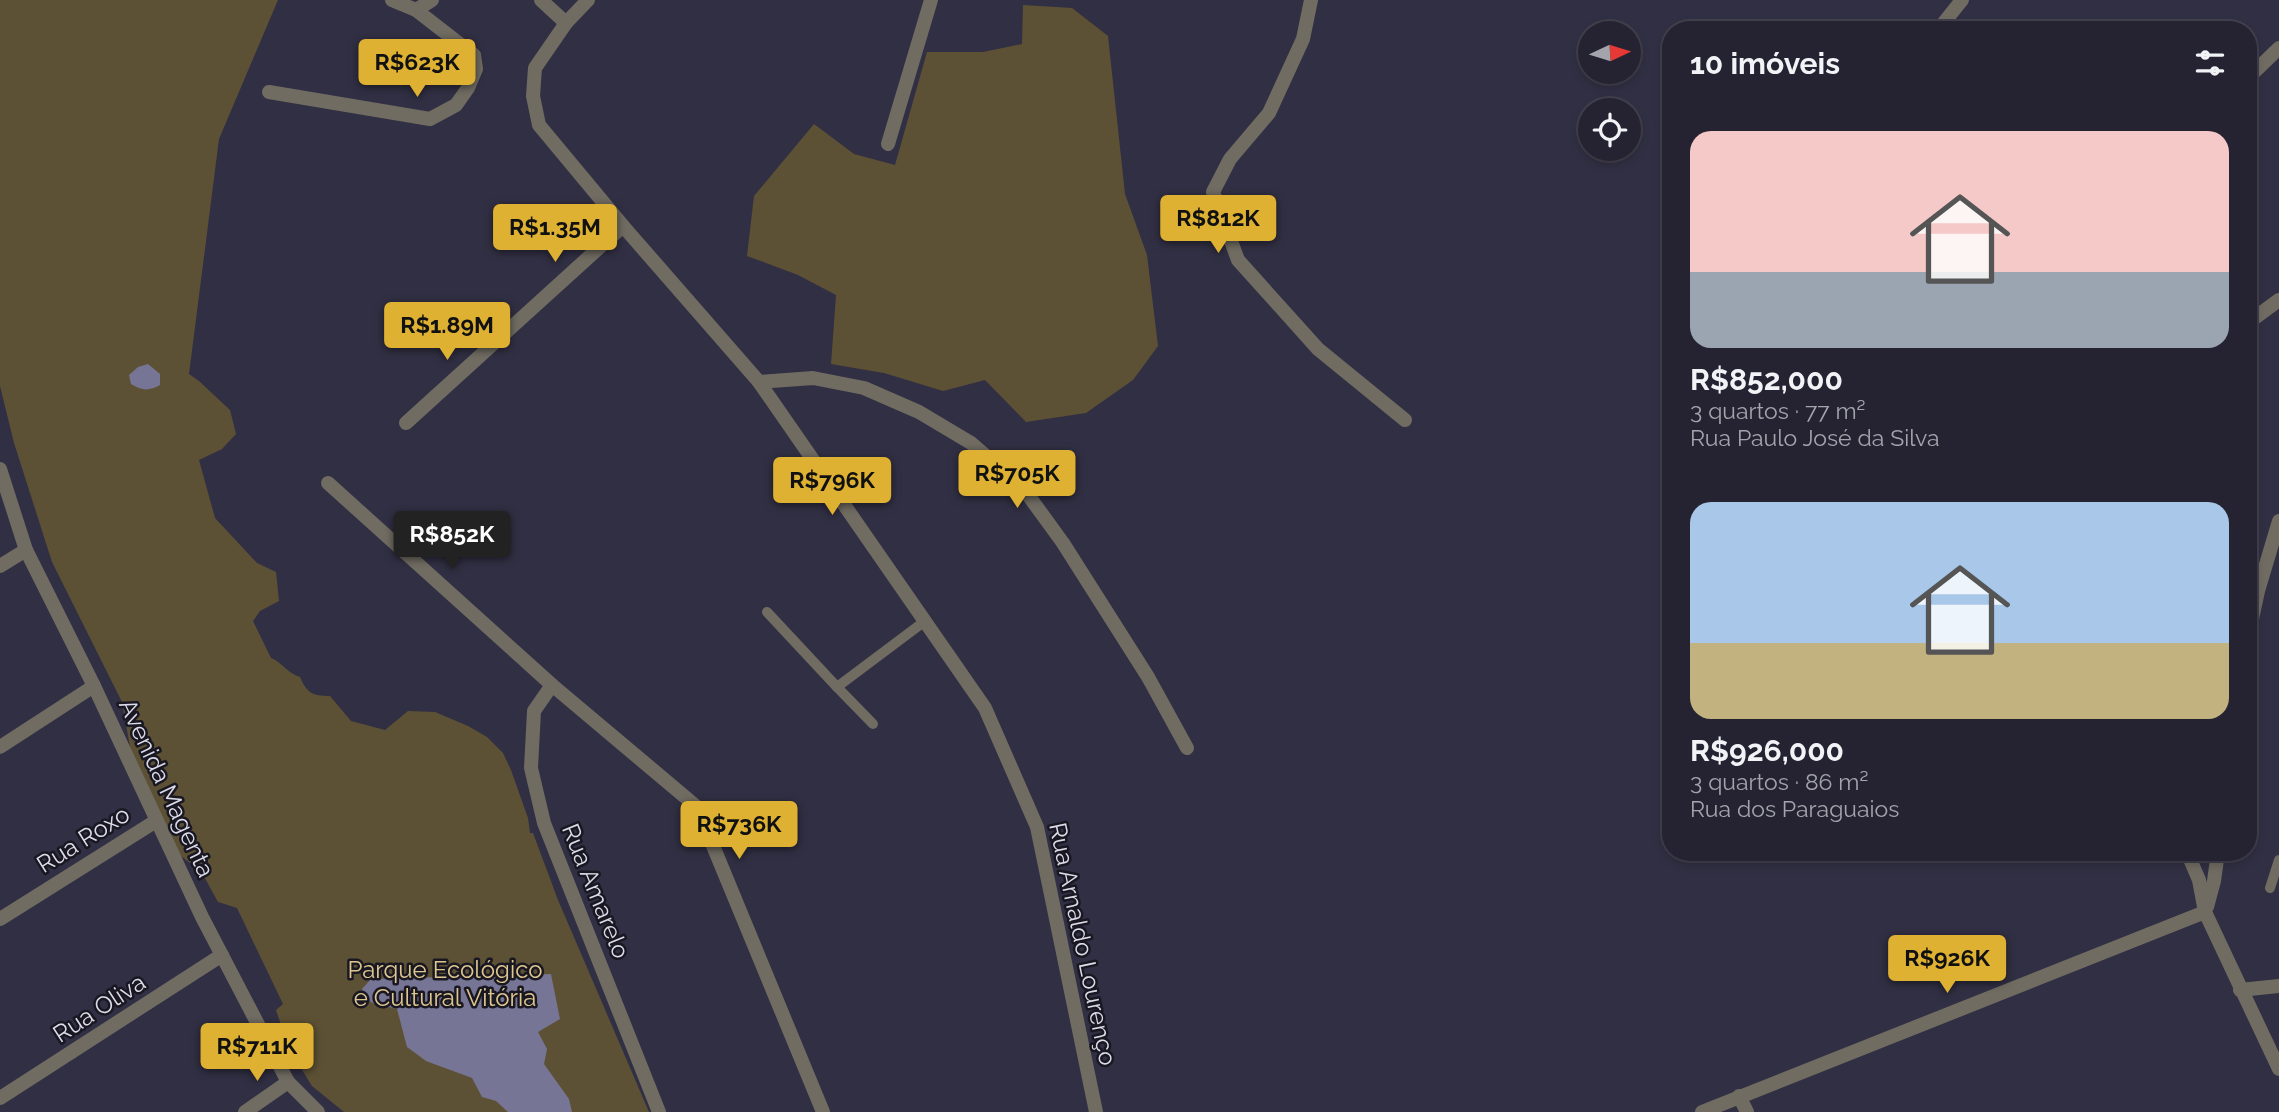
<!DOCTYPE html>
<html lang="pt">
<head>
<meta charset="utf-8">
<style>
	:root { --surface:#252332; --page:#2d2b3a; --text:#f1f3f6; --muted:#a3a4ac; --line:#42404d; --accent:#deb133 }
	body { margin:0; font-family:Raleway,sans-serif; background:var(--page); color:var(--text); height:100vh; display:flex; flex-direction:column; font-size:26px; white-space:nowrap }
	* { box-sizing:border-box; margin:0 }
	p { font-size:23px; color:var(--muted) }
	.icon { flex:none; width:38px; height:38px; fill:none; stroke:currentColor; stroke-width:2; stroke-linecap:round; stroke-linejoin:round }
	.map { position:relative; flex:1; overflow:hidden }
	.panel { position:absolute; left:1662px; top:21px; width:595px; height:840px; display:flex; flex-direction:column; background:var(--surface); border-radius:28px; box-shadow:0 4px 10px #0003,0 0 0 2px var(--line) }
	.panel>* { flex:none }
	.needle { width:46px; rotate:86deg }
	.tools { position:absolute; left:1578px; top:21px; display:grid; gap:14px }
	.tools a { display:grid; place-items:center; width:63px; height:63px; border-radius:50%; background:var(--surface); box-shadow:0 4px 10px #0003,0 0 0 2px var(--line); font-size:35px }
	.price { position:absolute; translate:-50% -60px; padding:0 16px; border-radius:7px; background:var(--accent); color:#111; font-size:23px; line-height:46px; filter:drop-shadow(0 2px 4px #0008) }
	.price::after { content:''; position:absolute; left:50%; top:42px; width:21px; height:16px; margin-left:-10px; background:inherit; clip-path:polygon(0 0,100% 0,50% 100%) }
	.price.active { background:#222; color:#fff }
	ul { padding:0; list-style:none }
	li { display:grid; align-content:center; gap:14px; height:371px; padding:0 28px }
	li span { display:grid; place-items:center; height:217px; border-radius:21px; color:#555 }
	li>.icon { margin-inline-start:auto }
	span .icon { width:126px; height:126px; fill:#fffc; stroke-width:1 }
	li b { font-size:30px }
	h2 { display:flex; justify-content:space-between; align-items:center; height:84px; padding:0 28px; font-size:30px }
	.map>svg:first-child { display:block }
</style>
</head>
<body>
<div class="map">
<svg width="2279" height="1112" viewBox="0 0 2279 1112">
	<rect width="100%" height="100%" fill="#312f43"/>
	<g fill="#5d5135">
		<path d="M0,0h278l-59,139 -30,235 10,7 31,29 6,24 -14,15 -23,11 16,58 42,45 19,9 3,29 -19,10 -7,10 18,37c12,5 16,15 29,19 7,16 12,19 30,19l21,25 34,9 23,-19 27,1 33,14 19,11 16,16 8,17 17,48 2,15h3l25,67 91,212h-305l-32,-26 -23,-37 -13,-39 7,-6 -46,-96 -19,-6 -17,-31 -38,-28 -28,-68 -13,-73 -70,-140 -38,-119 -14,-57z"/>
		<polygon points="1023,5 1072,8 1108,36 1125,194 1147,255 1158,346 1133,380 1086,413 1026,422 985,380 943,391 884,373 831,364 836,295 798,275 747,256 754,196 814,124 854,154 895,165 927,52 983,52 1022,44"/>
	</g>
	<g fill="#777595">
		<path d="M148,364l12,10v11c-11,6 -18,6 -29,-1l-2,-9 9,-8z"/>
		<path d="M551,974l9,45 -22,13 9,17 -3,15 25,35 3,13h-64l-12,-11 -14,-4 -10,-19 -46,-17 -19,-14 -10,-38c-16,-5 -29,-1 -35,-20l9,-10z"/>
	</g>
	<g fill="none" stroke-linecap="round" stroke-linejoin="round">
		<g stroke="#706c62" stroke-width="10">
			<polyline points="767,612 837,687 925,621"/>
			<polyline points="837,687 873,724"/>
			<polyline points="2270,888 2279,860"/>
		</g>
		<g stroke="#706c62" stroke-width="14">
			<polyline points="541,0 566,23"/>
			<polyline points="588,0 566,23 535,68 533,96 539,125 623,226 759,382 985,708 1037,827 1096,1112"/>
			<polyline points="1311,0 1303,39 1269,113 1230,159 1213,192 1238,260 1318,349 1405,420"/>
			<polyline points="416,10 432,0"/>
			<polyline points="1938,30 1962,0"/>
			<polyline points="2249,77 2279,48"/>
			<polyline points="269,92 430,119 456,105 468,88 476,69 474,55 416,10 392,0"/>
			<polyline points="888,144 931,0"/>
			<polyline points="2249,322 2279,300"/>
			<polyline points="759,382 813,378 864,388 919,412 971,443 1023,488 1063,543 1148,677 1187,748"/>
			<polyline points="406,423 623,226"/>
			<polyline points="328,483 552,685 697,807 823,1112"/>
			<polyline points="0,566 26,550"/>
			<polyline points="2249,633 2258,591 2279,521"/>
			<polyline points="552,685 534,711 531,768 544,823 659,1112"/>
			<polyline points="0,747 94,686"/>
			<polyline points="2187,852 2199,880 2205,912 2279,1069"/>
			<polyline points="2207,907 2214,881 2218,852"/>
			<polyline points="0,919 156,821"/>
			<polyline points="2240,990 2279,986"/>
			<polyline points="1739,1096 1747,1112"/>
			<polyline points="0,1098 222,955"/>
			<polyline points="245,1112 288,1082"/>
			<polyline points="1702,1112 2205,912"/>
		</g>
		<polyline stroke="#706c62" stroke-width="14" points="0,469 26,550 94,686 202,917 288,1082 318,1112"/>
	</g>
	<g text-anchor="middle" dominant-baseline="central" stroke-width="5" stroke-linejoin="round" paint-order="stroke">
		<g font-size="24" fill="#dcdbe8" stroke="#191822">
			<text transform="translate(167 788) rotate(65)">Avenida Magenta</text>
			<text transform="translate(83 839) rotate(-32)">Rua Roxo</text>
			<text transform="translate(596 891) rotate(68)">Rua Amarelo</text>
			<text transform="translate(1083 944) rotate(78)">Rua Arnaldo Lourenço</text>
			<text transform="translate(99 1008) rotate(-33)">Rua Oliva</text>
		</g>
		<g font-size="24" fill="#dec68e" stroke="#191822">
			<text x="445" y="969">Parque Ecológico<tspan x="445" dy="28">e Cultural Vitória</tspan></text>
		</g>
	</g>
</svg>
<div class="tools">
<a><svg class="needle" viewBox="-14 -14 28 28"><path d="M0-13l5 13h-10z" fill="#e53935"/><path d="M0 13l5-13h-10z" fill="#a3a4ac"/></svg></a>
<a><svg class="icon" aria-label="locate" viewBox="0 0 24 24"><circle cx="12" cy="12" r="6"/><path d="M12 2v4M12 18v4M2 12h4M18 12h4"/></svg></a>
</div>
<b class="price" style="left:417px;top:99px">R$623K</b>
<b class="price" style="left:1218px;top:255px">R$812K</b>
<b class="price" style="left:555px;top:264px">R$1.35M</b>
<b class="price" style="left:447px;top:362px">R$1.89M</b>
<b class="price" style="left:1017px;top:510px">R$705K</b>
<b class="price" style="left:832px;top:517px">R$796K</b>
<b class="price active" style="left:452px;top:571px">R$852K</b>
<b class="price" style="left:739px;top:861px">R$736K</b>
<b class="price" style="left:1947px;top:995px">R$926K</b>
<b class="price" style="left:257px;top:1083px">R$711K</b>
<section class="panel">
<h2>10 imóveis<svg class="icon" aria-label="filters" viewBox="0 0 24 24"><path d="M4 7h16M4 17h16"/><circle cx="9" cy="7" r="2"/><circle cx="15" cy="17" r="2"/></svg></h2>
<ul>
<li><span style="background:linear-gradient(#f6c9c9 65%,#9aa5b1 0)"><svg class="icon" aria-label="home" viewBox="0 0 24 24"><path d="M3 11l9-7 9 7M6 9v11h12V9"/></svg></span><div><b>R$852,000</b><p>3 quartos · 77 m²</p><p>Rua Paulo José da Silva</p></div></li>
<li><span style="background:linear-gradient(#a9c7e8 65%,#c2b280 0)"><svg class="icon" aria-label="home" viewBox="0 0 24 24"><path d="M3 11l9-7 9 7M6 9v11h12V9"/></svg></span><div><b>R$926,000</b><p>3 quartos · 86 m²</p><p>Rua dos Paraguaios</p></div></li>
</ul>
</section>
</div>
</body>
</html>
